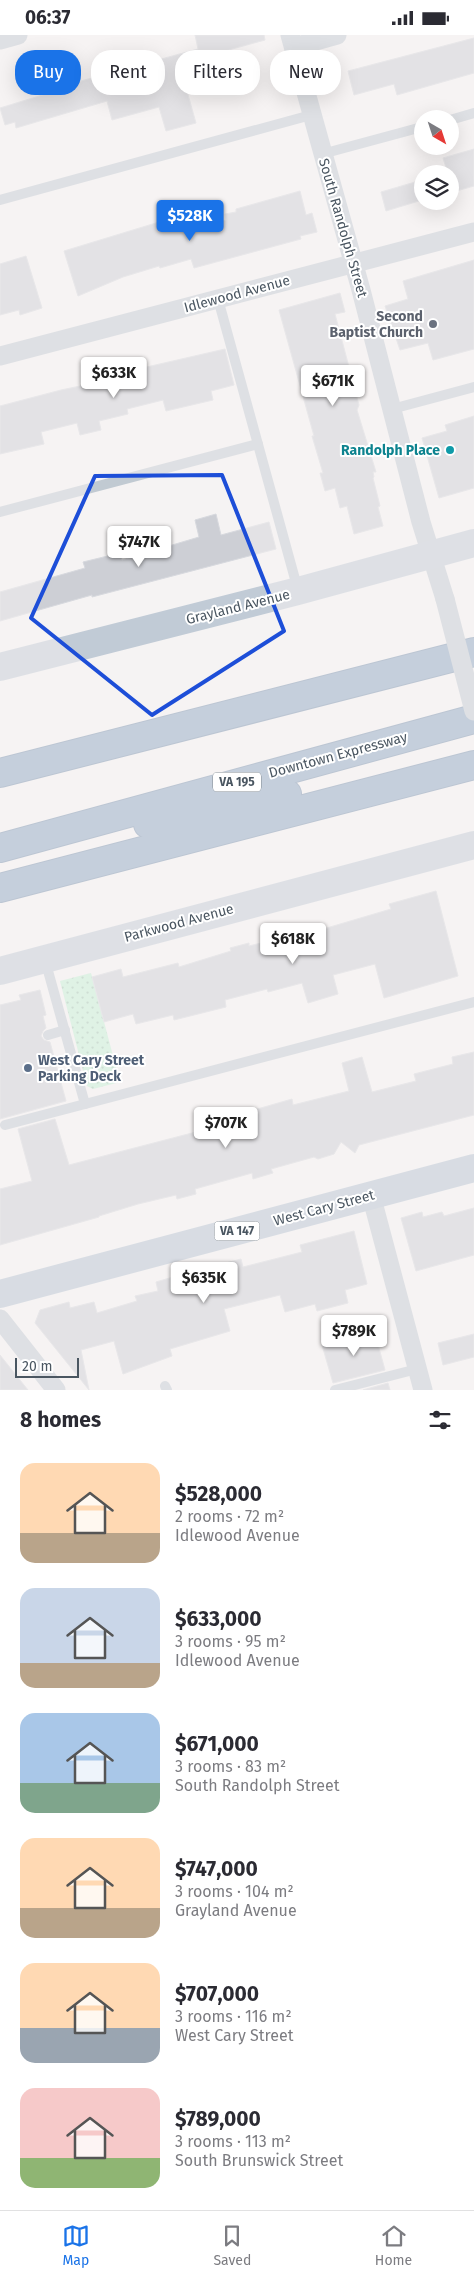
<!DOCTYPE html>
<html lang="en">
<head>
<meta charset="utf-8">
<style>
	:root { --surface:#fff; --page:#f2f2f3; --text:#2b2b33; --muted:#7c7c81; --line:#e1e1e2; --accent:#1a73e8 }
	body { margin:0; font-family:"Fira Sans",sans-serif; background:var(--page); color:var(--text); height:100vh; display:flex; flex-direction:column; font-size:19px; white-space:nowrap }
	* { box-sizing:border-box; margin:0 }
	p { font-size:16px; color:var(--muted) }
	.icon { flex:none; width:28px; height:28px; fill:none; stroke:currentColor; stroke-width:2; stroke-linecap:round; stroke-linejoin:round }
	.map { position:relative; height:1355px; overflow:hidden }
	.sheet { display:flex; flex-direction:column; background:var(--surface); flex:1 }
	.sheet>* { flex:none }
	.guide { position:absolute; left:15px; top:15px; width:445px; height:45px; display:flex; gap:10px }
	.needle { width:32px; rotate:141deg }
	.tools { position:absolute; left:414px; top:75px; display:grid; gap:10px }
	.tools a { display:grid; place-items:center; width:45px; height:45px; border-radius:50%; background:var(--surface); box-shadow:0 5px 20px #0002; font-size:25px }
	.scale { position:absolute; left:15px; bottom:12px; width:64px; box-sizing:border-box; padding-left:5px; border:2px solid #4a5661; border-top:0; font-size:14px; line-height:18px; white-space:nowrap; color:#4a5661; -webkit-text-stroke:4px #fff; paint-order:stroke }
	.price { position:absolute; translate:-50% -42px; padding:0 11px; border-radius:5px; background:#fff; color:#222; font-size:16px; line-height:32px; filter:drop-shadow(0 1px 2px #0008) }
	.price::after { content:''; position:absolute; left:50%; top:30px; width:15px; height:11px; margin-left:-8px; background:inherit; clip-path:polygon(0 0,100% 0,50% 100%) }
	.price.on { background:var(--accent); color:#fff }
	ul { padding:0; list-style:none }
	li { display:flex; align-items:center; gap:15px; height:125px; padding:0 20px }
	li span { display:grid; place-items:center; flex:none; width:140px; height:100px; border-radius:15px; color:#555 }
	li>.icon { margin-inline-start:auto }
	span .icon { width:60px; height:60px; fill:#fffc; stroke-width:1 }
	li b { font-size:21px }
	h2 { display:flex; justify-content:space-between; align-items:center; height:60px; padding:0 20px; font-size:21px }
	.chip { padding:0 18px; border-radius:20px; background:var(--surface); box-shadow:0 5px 20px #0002; font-size:18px; line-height:45px }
	.chip.on { background:var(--accent); color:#fff }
	.status { display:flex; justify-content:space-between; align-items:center; height:35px; padding:0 25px; background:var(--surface); direction:ltr }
	.status svg { height:14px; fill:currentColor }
	.tabs { display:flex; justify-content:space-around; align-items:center; height:70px; border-top:1px solid var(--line); background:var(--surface); font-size:14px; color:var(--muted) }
	.tabs a { display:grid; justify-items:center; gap:2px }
	.tabs .on { color:var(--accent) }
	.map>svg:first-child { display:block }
</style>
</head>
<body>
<div class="status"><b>06:37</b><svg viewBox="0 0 49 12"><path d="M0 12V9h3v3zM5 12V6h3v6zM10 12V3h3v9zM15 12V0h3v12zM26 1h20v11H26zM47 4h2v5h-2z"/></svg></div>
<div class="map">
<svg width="474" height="1355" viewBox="0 0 474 1355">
	<defs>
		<pattern id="garden-dots" width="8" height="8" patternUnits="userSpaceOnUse" patternTransform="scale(1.25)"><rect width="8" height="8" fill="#c3f1d5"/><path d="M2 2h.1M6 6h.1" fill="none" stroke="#a0c6b0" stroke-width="1.8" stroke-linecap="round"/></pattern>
	</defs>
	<rect width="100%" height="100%" fill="#f5f3f3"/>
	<polygon fill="url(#garden-dots)" points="91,938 120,1047 93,1054 87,1051 60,946"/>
	<g fill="#cdcfd5" stroke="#d7d9de">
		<polygon points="195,0 264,0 265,5 225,16 229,29 213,34 215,41 185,49 196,88 166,96 159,72 112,85 107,66 16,93 15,87 5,90 0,73 49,58 48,55 198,14"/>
		<polygon points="474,3 474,38 397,60 394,49 354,60 348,36"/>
		<polygon points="474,114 474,151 453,157 450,139 448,139 443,123"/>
		<polygon points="422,145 422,165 386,176 381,157"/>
		<polygon points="300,156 306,180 312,178 317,197 300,201 301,204 194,233 191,224 160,233 159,231 123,242 78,261 64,216 169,184 172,194 187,189 189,196 226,185 225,179 236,177 236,174"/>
		<polygon points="26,221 42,273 20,280 19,275 0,280 0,229"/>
		<polygon points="474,225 474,314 433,325 428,308 400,315 385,271 408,264 403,246"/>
		<polygon points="340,258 345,277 335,279 359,370 357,375 376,437 373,437 374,442 373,443 380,471 378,472 383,491 354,499 347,471 340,473 335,453 325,456 320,438 323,438 312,401 314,401 279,275"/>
		<polygon points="225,314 234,350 211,356 213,365 166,376 163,365 127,374 128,379 99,386 101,395 80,400 77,388 41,397 44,409 0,419 0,371 61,355 90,349 90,351 126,342 125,337"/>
		<polygon points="474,381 474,453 439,463 422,403 447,396 445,390"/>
		<polygon points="216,479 221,500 269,487 276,514 92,562 92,560 0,586 0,557 85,533 83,527 120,518 122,525 199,502 195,485"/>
		<polygon points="436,856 458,941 384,963 375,929 333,940 338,959 308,968 302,948 268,957 267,954 225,965 226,972 174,985 173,980 136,989 133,979 104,987 92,942 121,934 123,942 178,928 179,932 231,916 230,913 249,908 249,911 285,902 286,905 391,874 389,869"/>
		<polygon points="40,955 46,980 43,981 46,993 43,996 41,1001 44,1005 50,1007 66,1066 0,1084 0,970 21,965 19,960"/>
		<polygon points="474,1017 474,1080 359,1110 355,1118 341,1107 334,1119 318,1124 314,1122 271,1134 273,1138 253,1144 252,1138 195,1154 196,1159 177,1164 176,1160 138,1169 99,1181 99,1182 0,1210 0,1154 32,1146 18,1094 55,1084 69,1130 242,1085 240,1079 292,1064 293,1070 349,1056 342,1028 362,1022 372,1057 416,1046 414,1039 453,1029 452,1022"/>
		<polygon points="474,1173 474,1220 416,1236 401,1183 422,1177 423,1182 442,1177 444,1181"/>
		<polygon points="354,1196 367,1249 345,1255 348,1268 317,1276 315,1269 285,1277 280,1260 224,1274 230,1296 170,1314 172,1321 123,1339 114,1306 81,1315 89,1355 35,1288 40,1275 69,1267 70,1273 94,1267 97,1278 137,1266 135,1261 158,1256 156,1247 173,1242 177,1248 224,1235 222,1229 241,1224 243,1232 302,1217 300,1210"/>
		<polygon points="374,1295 385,1335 333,1348 322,1310"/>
		<polygon points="474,1299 474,1322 443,1330 438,1308"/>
		<polygon points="0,1320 28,1355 0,1355"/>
		<polygon points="388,1348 390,1355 363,1355"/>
	</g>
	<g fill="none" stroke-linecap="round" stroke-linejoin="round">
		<g stroke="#7690ad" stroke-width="30">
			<g id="highway">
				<polyline points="0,738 474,617"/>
				<polyline points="148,789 287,759"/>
				<polyline points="0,813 474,684"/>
				<polyline points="0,853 474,730"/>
			</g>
		</g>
		<g stroke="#c1cad2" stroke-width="10">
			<polyline points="450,85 474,78"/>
			<polyline points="322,119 422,92"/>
			<polyline points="0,165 311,80"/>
			<polyline points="218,264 298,555"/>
			<polyline points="392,374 474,352"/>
			<polyline points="0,477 258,409"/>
			<polyline points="45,925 85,1069"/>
			<polyline points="48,1000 65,995"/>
			<polyline points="5,1090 474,967"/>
			<polyline points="165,1351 167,1355"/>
			<polyline points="335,1355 417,1334"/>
		</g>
		<g stroke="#c1cad2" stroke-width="19">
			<polyline points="290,0 361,255 421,487 445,564"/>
			<polyline points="0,5 18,0"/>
			<polyline points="294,12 337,0"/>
			<polyline points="0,321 474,197"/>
			<polyline points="371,1160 423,1355"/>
			<polyline points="0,1284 56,1355"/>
		</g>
		<g stroke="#c1cbd6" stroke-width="28">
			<polyline points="0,632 298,556 474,508"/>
			<polyline points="0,936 474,810"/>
		</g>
		<polyline stroke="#b3c2d1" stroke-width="28" points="0,1259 474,1133"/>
		<use href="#highway" stroke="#8ba5c1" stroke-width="28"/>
		<polyline stroke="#c1cad2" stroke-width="19" points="445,564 474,676"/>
	</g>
	<path d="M0 0H474V1355H0ZM222,440l62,156 -132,84 -121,-97 64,-142z" fill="#f5f3f3" fill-opacity=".55" fill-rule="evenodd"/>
	<path fill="none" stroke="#1d4ed8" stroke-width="4" stroke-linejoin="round" d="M222,440l62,156 -132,84 -121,-97 64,-142z"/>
	<circle fill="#6b7280" stroke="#fff" stroke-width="2" cx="433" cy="289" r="5"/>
	<circle fill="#0f9aa8" stroke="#fff" stroke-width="2" cx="450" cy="415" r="5"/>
	<circle fill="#5c6f8a" stroke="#fff" stroke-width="2" cx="28" cy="1033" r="5"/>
	<g text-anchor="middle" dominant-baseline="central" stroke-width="4" stroke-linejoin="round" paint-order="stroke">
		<g fill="#fff" stroke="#808990" stroke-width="1">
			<rect x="213" y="737.5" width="48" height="19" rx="4"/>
			<rect x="214.5" y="1186.5" width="45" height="19" rx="4"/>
		</g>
		<g font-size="12" font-weight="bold" fill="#4a5661">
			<text x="237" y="747">VA 195</text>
			<text x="237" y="1196">VA 147</text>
		</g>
		<g font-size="14" fill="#4a5661" stroke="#fff">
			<text transform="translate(343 193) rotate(74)">South Randolph Street</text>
			<text transform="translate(237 259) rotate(-15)">Idlewood Avenue</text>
			<text transform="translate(238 572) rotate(-14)">Grayland Avenue</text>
			<text transform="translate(338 720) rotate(-15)">Downtown Expressway</text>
			<text transform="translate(179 888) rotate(-15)">Parkwood Avenue</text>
			<text transform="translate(324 1173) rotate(-15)">West Cary Street</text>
		</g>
		<g font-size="14" font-weight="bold" fill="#5b616d" stroke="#fff" text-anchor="end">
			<text x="423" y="281">Second<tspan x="423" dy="16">Baptist Church</tspan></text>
		</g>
		<g font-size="14" font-weight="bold" fill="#0d838f" stroke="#fff" text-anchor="end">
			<text x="440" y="415">Randolph Place</text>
		</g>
		<g font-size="14" font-weight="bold" fill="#4e5e75" stroke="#fff" text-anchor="start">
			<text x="38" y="1025">West Cary Street<tspan x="38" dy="16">Parking Deck</tspan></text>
		</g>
	</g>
</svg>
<div class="tools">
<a><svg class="needle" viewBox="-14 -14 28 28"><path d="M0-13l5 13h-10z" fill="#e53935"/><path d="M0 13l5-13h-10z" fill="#7c7c81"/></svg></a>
<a><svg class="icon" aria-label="layers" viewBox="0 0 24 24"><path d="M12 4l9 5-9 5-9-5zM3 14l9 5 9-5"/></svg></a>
</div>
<div class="scale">20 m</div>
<b class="price on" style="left:190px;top:207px">$528K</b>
<b class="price" style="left:114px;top:364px">$633K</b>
<b class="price" style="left:333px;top:372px">$671K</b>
<b class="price" style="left:139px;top:533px">$747K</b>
<b class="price" style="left:293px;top:930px">$618K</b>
<b class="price" style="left:226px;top:1114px">$707K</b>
<b class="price" style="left:204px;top:1269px">$635K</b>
<b class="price" style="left:354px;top:1322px">$789K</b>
<div class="guide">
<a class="chip on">Buy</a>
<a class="chip">Rent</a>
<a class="chip">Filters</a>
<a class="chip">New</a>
</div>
</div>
<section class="sheet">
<h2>8 homes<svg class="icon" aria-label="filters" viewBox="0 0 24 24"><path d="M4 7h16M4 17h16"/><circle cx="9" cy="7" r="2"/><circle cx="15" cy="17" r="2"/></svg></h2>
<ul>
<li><span style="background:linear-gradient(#ffd9b3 70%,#b9a48a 0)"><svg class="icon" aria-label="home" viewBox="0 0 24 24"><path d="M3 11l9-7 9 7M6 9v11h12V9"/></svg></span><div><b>$528,000</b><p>2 rooms · 72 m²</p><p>Idlewood Avenue</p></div></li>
<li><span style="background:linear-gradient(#c9d6e8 75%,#b9a48a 0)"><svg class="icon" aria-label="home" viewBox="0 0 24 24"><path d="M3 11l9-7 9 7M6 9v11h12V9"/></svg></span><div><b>$633,000</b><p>3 rooms · 95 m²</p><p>Idlewood Avenue</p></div></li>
<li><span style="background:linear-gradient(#a9c7e8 70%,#7fa58c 0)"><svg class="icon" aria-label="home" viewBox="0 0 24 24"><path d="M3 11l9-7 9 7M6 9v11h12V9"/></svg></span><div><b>$671,000</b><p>3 rooms · 83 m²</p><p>South Randolph Street</p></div></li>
<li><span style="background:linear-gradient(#ffd9b3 70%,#b9a48a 0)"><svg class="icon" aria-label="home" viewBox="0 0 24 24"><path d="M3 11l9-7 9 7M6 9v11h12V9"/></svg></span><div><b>$747,000</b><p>3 rooms · 104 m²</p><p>Grayland Avenue</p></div></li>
<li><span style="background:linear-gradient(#ffd9b3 65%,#9aa5b1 0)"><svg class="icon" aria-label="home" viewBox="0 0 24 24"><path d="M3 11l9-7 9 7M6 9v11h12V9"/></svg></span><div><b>$707,000</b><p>3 rooms · 116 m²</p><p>West Cary Street</p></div></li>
<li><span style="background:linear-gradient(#f6c9c9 70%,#8fb573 0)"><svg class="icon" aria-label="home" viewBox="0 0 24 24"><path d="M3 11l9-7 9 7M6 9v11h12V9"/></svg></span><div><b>$789,000</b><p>3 rooms · 113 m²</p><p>South Brunswick Street</p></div></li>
</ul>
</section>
<nav class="tabs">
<a class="on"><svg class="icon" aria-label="map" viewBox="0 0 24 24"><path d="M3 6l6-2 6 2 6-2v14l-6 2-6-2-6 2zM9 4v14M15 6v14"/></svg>Map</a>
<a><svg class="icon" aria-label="saved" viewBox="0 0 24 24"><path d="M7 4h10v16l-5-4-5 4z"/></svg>Saved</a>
<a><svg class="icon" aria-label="home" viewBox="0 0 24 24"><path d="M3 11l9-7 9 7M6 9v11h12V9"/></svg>Home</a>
</nav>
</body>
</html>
